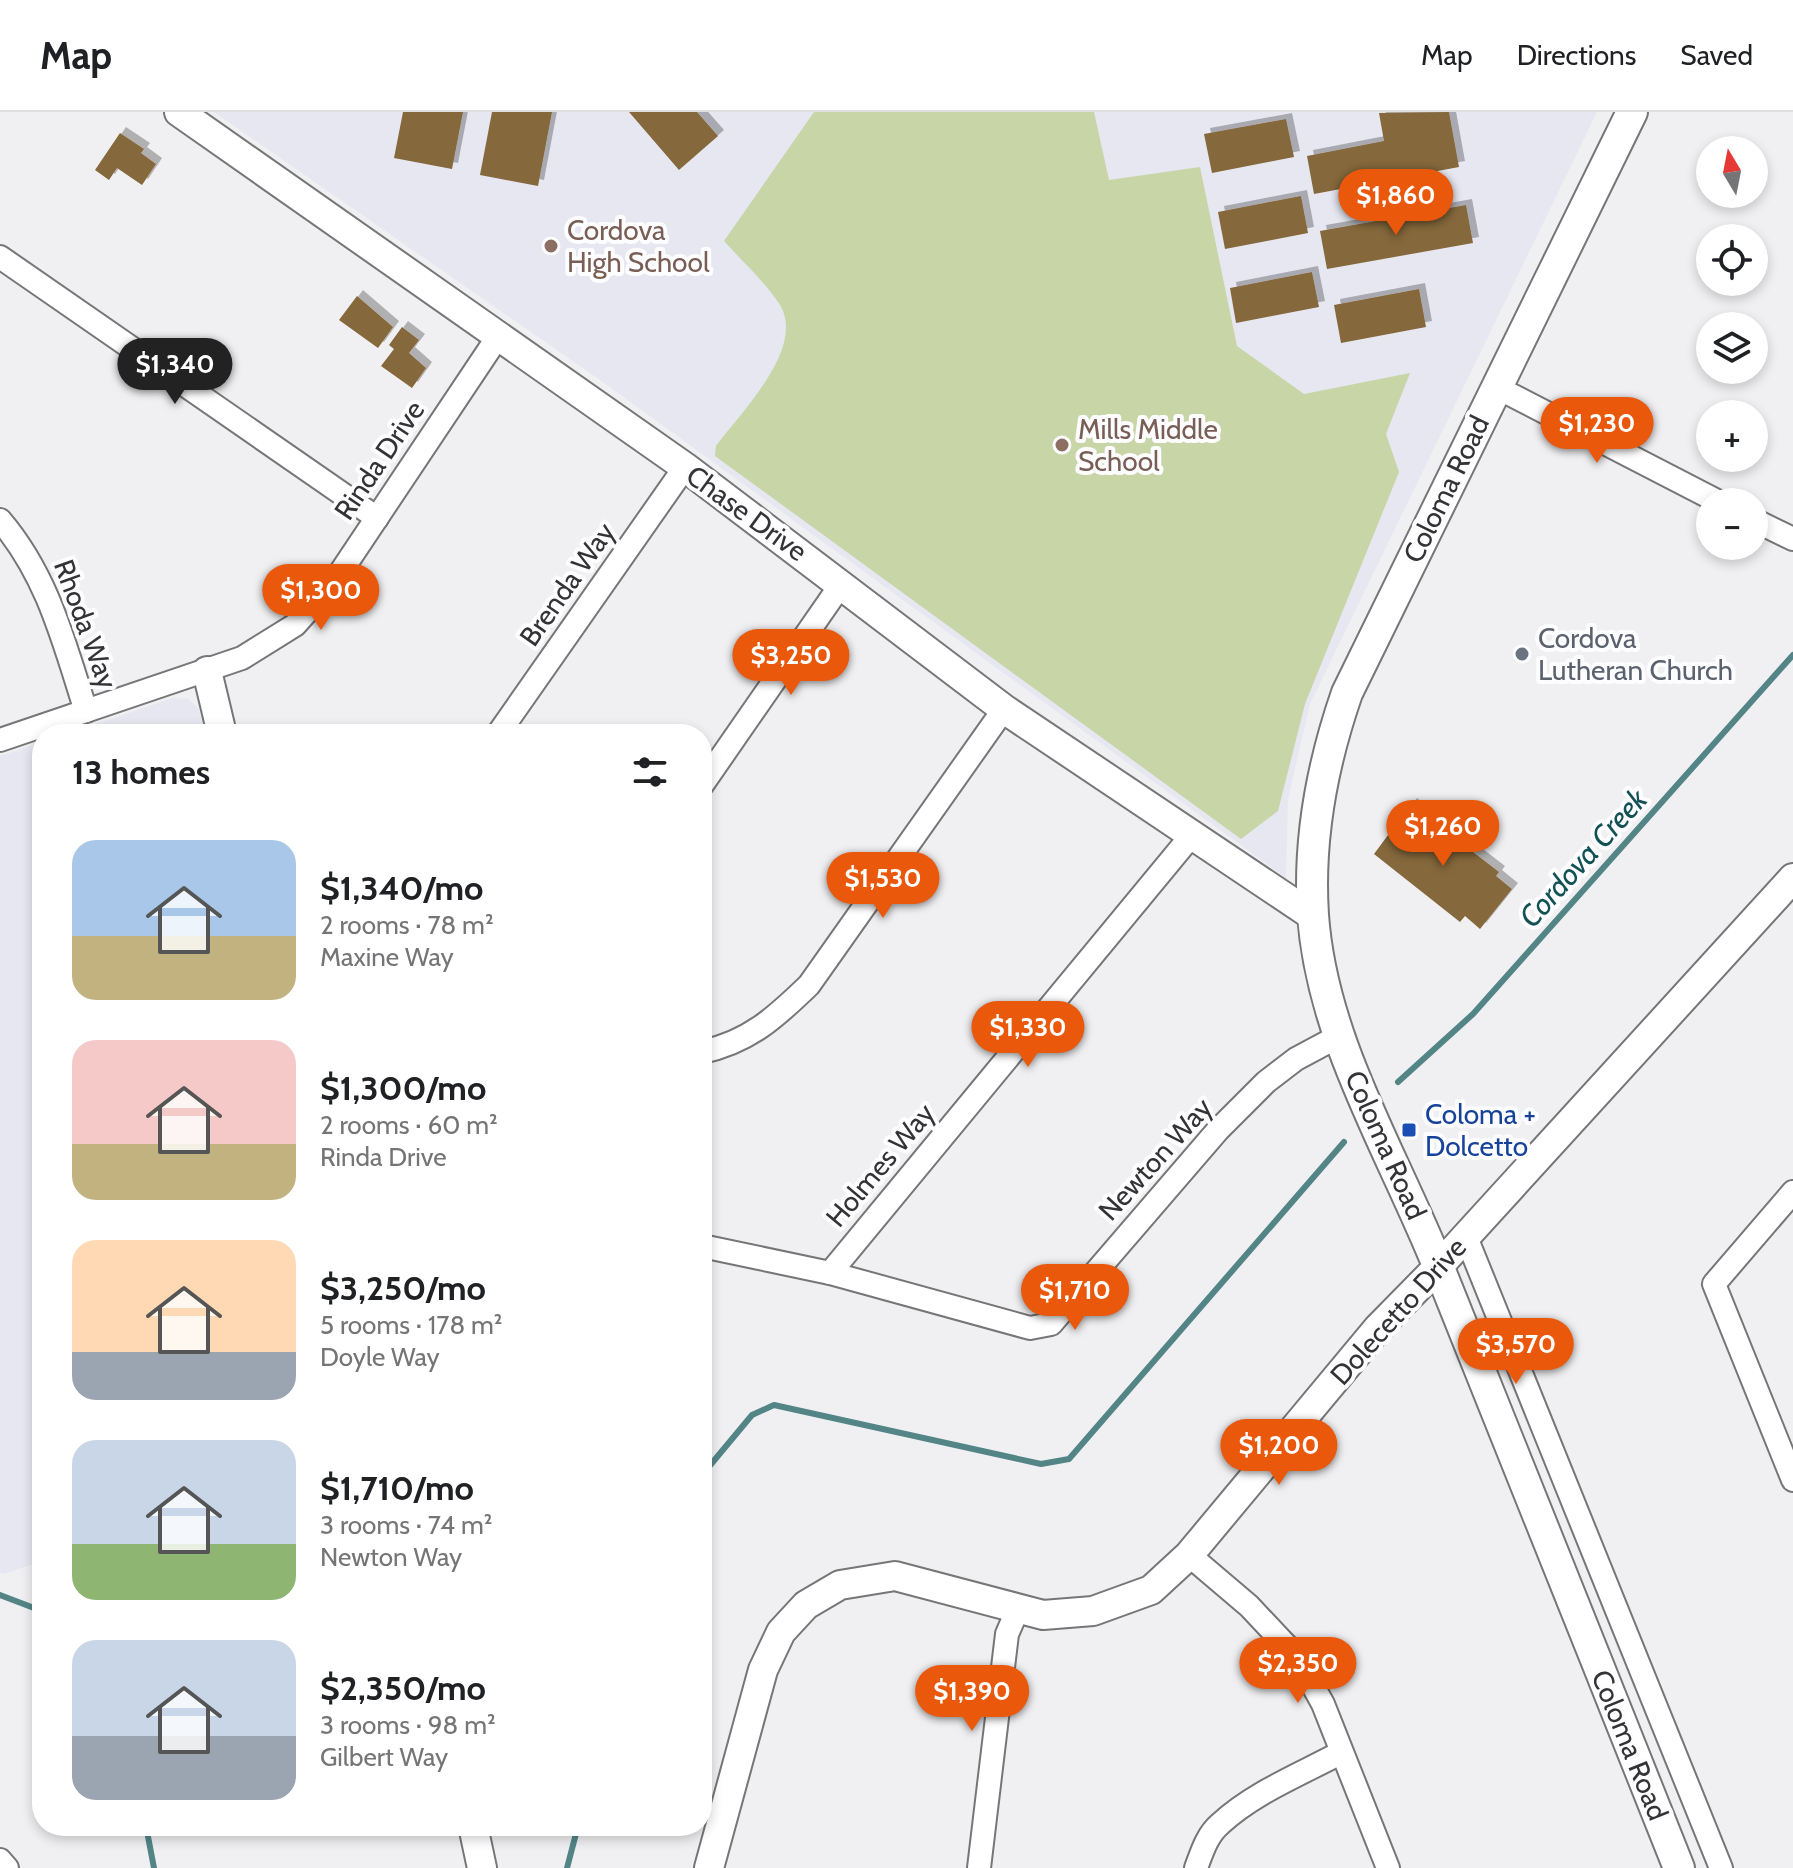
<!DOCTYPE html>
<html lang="en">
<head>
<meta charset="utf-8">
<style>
	:root { --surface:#fff; --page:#f2f2f2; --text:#202124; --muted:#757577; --line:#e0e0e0; --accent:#ea580c }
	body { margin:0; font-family:Cabin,sans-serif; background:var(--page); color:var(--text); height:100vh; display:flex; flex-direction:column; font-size:30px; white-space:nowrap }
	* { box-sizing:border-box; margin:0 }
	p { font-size:26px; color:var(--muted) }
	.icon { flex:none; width:44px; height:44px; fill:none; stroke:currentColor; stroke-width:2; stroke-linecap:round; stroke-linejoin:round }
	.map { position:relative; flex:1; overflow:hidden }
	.side { position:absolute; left:32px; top:612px; width:680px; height:1112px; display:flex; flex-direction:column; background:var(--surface); border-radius:32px; box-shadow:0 4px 12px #0003 }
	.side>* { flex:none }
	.needle { width:52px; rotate:350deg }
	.tools { position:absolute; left:1696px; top:24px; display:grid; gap:16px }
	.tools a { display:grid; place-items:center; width:72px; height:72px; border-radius:50%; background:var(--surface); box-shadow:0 4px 12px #0003; font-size:40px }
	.price { position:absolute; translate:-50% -68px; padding:0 18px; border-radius:28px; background:var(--accent); color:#fff; font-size:26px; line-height:52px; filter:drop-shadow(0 2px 4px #0008) }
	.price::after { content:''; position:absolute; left:50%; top:48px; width:24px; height:18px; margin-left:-12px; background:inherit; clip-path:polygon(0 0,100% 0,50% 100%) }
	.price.selected { background:#222; color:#fff }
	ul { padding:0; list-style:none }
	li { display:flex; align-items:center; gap:24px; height:200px; padding:0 40px }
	li span { display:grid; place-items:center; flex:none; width:224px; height:160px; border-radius:24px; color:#555 }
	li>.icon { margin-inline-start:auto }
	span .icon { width:96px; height:96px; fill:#fffc; stroke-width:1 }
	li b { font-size:34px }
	h2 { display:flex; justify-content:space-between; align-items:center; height:96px; padding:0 40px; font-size:34px }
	header { display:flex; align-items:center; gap:48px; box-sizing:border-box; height:112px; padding:0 40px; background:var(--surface); border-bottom:2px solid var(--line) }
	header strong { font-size:38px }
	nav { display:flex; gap:44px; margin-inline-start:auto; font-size:28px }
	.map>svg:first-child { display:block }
</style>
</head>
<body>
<header>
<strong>Map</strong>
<nav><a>Map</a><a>Directions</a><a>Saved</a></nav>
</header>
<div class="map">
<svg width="1793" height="1756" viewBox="0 0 1793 1756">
	<defs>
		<filter id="shadow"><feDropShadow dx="6" dy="-6" stdDeviation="0" flood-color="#0004"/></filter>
	</defs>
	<rect width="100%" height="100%" fill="#f0f0f2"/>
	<g fill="#e6e7f1">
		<polygon points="214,0 1597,0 1310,592 1288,687 1286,766 600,268"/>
		<polygon points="173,586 188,587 198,596 206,622 66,622"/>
		<polygon points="42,630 42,1449 4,1462 0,1460 0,644"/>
	</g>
	<path fill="#c8d5a7" d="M814,0h280l15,68 91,-13 37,179 67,48 106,-21 -24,61 13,38 -94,232 -27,107 -37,28 -526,-383 1,-10c26,-35 93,-101 62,-144 -15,-22 -36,-41 -54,-61z"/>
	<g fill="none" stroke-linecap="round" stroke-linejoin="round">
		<g stroke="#538587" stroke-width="6">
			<polyline points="1398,970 1473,902 1793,543"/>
			<polyline points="702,1363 752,1303 774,1293 1041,1352 1069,1347 1344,1030"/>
			<polyline points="0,1483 42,1499"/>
			<polyline points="146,1714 154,1756"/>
			<polyline points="567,1756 578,1714"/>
		</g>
	</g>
	<g fill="#85673b" filter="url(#shadow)">
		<polygon points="403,0 463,0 452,57 394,46"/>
		<polygon points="492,0 552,0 538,74 480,63"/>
		<polygon points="629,0 697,0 718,24 679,58"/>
		<polygon points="1449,0 1459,55 1314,82 1307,44 1384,29 1379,1"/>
		<polygon points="1286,7 1294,45 1212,61 1204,22"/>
		<polygon points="120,21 144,37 141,41 156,52 142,73 117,56 109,68 95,58"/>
		<polygon points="1301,84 1308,121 1225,137 1218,100"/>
		<polygon points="1466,93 1473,131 1327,157 1320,119"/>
		<polygon points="1312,160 1319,195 1236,211 1230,176"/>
		<polygon points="1419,177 1426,215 1341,231 1334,193"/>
		<polygon points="357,184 393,215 378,236 339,208"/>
		<polygon points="402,215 419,228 409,241 426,256 412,276 381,254 394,237 389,233"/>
		<polygon points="1411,692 1499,760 1496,764 1512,777 1480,817 1465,804 1460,810 1374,742"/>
	</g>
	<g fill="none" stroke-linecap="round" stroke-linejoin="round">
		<g stroke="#767678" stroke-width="26">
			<g id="minor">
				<polyline points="0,145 377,406"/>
				<polyline points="1496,275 1719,390"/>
				<path d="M0,408c48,56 64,123 86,191"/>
				<polyline points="1754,408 1793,427"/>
				<polyline points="498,622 685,355"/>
				<polyline points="0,628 242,546 295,513 336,467 497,226"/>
				<polyline points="702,673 842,471"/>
				<path d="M702,940c47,-10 74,-35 107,-67l195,-276"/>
				<polyline points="1793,1080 1714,1172 1793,1368"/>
				<polyline points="1466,1125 1721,1756"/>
				<polyline points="702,1134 830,1161 1030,1216 1051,1212 1218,1018 1266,970 1296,947 1339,924"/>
				<polyline points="830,1161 1191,724"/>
				<polyline points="1189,1443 1249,1494 1297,1545 1323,1592 1388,1756"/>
				<polyline points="0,1748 7,1756"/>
				<polyline points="979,1756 1007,1522 1017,1499"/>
				<path d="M1196,1756c6,-16 11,-33 24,-44 33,-31 81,-50 120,-71"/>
			</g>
		</g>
		<g stroke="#767678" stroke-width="32">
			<g id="tertiary">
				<polyline points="179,0 685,355 1004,597 1313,804"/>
				<polyline points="207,559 222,622"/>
				<polyline points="473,1714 482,1756"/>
				<polyline points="709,1756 763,1558 781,1520 806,1493 840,1473 895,1464 1043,1503 1093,1499 1151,1478 1189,1443 1378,1216 1439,1154 1793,766"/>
			</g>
		</g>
		<g stroke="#767678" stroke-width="34">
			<path id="secondary" d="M1632,0l-285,581c-25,72 -39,146 -34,222 9,126 80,238 126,353 81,199 160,400 240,600"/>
		</g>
		<use href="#minor" stroke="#fff" stroke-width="22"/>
		<use href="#tertiary" stroke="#fff" stroke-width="28"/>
		<use href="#secondary" stroke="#fff" stroke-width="30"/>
	</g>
	<g fill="#8d6e63" stroke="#fdfdff" stroke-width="3">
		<circle cx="551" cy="134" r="8"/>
		<circle cx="1062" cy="333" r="8"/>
	</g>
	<circle fill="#6b7280" stroke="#fdfdff" stroke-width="3" cx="1522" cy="542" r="8"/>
	<rect fill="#1a4fb4" stroke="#fdfdff" stroke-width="3" x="1401" y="1010" width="16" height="16" rx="4"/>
	<g text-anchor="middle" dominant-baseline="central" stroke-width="8" stroke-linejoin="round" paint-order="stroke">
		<g font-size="28" fill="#785e54" stroke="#fdfdff" text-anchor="start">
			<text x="567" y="118">Cordova<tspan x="567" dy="32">High School</tspan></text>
			<text x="1078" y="317">Mills Middle<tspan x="1078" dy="32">School</tspan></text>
		</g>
		<g font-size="28" fill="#333334" stroke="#fdfdff">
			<text transform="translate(379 348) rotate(-56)">Rinda Drive</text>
			<text transform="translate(1446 377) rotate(-64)">Coloma Road</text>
			<text transform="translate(747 401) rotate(36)">Chase Drive</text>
			<text transform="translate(567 472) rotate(-55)">Brenda Way</text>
			<text transform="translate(86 512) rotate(70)">Rhoda Way</text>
			<text transform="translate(1386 1033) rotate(66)">Coloma Road</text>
			<text transform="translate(1155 1047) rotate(-48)">Newton Way</text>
			<text transform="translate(880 1053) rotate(-50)">Holmes Way</text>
			<text transform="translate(1398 1199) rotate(-48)">Dolecetto Drive</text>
			<text transform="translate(1630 1633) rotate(68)">Coloma Road</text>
		</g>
		<g font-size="28" fill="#5b616d" stroke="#fdfdff" text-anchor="start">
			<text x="1538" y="526">Cordova<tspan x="1538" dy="32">Lutheran Church</tspan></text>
		</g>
		<g font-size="28" fill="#164399" stroke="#fdfdff" text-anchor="start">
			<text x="1425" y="1002">Coloma +<tspan x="1425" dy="32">Dolcetto</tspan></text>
		</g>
		<g font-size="30" font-style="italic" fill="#135254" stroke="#fdfdff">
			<text transform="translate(1583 746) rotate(-48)">Cordova Creek</text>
		</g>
	</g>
</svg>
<div class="tools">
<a><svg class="needle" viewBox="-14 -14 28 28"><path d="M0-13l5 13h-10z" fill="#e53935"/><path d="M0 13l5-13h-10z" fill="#757577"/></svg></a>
<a><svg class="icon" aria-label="locate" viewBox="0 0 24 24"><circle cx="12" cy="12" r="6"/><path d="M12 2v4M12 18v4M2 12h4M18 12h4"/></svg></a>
<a><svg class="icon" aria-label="layers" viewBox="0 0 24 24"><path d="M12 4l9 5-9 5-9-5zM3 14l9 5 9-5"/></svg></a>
<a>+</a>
<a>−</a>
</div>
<b class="price" style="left:1396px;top:125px">$1,860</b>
<b class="price selected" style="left:175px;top:294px">$1,340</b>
<b class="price" style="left:1597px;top:353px">$1,230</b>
<b class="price" style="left:321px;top:520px">$1,300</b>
<b class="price" style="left:791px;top:585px">$3,250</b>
<b class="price" style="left:1443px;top:756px">$1,260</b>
<b class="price" style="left:883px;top:808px">$1,530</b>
<b class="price" style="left:1028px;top:957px">$1,330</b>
<b class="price" style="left:1075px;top:1220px">$1,710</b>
<b class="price" style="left:1516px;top:1274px">$3,570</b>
<b class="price" style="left:1279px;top:1375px">$1,200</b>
<b class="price" style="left:1298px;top:1593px">$2,350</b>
<b class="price" style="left:972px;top:1621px">$1,390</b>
<section class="side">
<h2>13 homes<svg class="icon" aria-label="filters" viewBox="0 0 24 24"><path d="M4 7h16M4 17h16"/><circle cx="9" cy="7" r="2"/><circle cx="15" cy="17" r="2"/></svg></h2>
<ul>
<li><span style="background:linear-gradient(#a9c7e8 60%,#c2b280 0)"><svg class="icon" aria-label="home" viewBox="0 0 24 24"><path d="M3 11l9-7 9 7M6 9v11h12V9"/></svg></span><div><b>$1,340/mo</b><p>2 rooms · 78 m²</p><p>Maxine Way</p></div></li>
<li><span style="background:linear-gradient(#f6c9c9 65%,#c2b280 0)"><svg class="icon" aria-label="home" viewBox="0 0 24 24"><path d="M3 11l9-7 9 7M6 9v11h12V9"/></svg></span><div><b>$1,300/mo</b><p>2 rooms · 60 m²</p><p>Rinda Drive</p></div></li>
<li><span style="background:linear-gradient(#ffd9b3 70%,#9aa5b1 0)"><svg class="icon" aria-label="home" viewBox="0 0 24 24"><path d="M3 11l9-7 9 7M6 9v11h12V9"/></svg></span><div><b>$3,250/mo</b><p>5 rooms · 178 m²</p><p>Doyle Way</p></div></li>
<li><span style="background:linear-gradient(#c9d6e8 65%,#8fb573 0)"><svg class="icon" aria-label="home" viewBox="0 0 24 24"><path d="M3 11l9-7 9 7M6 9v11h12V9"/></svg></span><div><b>$1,710/mo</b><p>3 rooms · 74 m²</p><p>Newton Way</p></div></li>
<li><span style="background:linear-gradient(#c9d6e8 60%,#9aa5b1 0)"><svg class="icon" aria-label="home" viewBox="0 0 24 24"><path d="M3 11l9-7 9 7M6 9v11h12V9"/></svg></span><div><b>$2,350/mo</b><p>3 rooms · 98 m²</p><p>Gilbert Way</p></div></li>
</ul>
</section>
</div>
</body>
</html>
